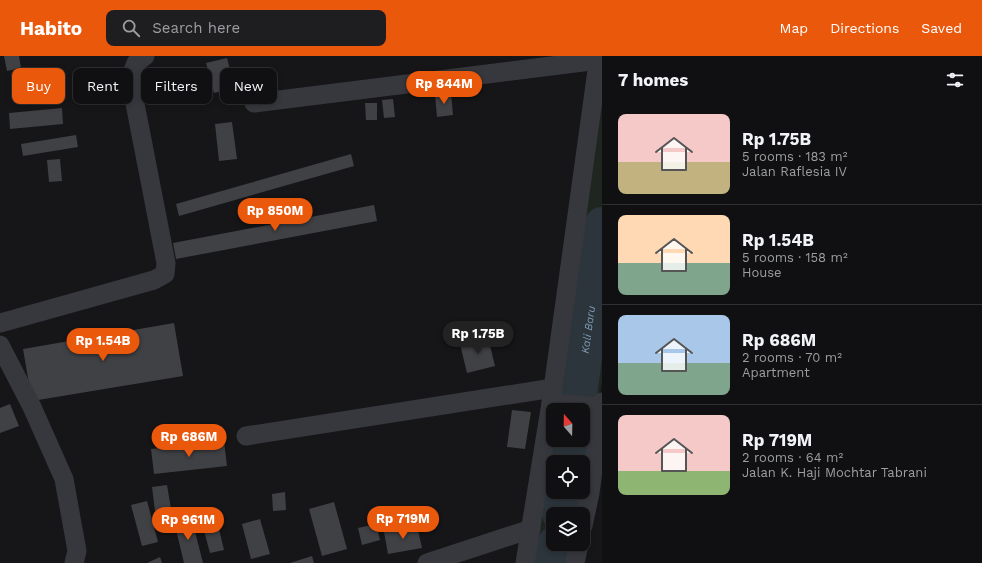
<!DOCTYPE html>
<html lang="en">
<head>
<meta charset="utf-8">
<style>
	:root { --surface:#101012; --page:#1e1e20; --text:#f1f3f6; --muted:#9c9d9f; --line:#303032; --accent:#ea580c }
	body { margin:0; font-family:"Work Sans",sans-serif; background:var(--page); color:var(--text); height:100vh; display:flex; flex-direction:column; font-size:15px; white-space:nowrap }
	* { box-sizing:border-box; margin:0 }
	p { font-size:13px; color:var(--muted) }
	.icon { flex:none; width:22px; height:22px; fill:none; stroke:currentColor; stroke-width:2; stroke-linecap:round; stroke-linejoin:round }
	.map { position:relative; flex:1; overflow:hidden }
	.sheet { display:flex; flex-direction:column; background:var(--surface); width:380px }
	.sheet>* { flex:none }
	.hud { position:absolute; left:12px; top:12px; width:380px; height:36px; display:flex; gap:8px }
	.needle { width:26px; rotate:340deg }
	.buttons { position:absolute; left:546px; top:347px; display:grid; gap:8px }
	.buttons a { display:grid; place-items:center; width:44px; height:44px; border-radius:8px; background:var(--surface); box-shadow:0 2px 6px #0003,0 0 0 1px var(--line); font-size:20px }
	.price { position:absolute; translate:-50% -34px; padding:0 9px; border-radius:14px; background:var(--accent); color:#fff; font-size:13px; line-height:26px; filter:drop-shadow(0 1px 2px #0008) }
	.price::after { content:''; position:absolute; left:50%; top:24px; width:12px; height:9px; margin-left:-6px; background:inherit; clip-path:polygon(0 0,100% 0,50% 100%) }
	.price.selected { background:#222; color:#fff }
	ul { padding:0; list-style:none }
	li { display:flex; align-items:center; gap:12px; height:100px; padding:0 16px }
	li+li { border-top:1px solid var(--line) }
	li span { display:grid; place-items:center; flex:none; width:112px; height:80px; border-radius:8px; color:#555 }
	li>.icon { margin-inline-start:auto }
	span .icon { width:48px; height:48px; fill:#fffc; stroke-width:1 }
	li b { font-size:17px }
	h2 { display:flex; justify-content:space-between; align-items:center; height:48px; padding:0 16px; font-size:17px }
	.chip { padding:0 14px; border-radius:8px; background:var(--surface); box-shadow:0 2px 6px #0003,0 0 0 1px var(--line); font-size:14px; line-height:36px }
	.chip.selected { background:var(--accent); color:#fff }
	header { display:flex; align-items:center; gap:24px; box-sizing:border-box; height:56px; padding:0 20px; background:var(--accent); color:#fff }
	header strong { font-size:19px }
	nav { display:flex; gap:22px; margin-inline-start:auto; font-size:14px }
	.search { width:280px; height:36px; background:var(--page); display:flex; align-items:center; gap:10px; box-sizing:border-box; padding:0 14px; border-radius:8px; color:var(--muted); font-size:15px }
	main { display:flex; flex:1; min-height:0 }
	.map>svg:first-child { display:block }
</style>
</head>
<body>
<header>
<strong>Habito</strong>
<div class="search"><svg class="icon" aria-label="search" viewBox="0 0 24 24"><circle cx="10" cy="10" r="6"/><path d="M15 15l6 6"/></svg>Search here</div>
<nav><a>Map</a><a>Directions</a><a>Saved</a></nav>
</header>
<main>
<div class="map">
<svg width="602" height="507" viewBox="0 0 602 507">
	<rect width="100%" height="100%" fill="#161618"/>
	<path fill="#1e261f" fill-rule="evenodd" d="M602,0v325l-20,133h-29v30h22l-4,19h-46zM553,354h30v30h-30zM553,406h30v30h-30z"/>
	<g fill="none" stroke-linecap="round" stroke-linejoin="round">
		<g stroke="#2c353c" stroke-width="36">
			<path id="s1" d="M577,354l25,-185"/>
			<polyline points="569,406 573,384"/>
			<polyline points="560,458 564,436"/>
			<polyline points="551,507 555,488"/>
		</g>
	</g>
	<g fill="#404145">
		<polygon points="4,0 19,0 21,12 7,15"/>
		<polygon points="227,2 235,32 214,37 206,7"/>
		<polygon points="451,37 453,59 437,61 435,39"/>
		<polygon points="393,43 395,61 384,62 382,44"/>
		<polygon points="365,47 377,47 377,64 366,64"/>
		<polygon points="62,52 63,68 10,73 9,57"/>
		<polygon points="232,66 237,103 219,105 215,68"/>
		<polygon points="76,79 78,91 23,100 21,88"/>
		<polygon points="351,98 354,110 179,160 176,148"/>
		<polygon points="60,103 62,125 49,126 47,104"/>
		<polygon points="374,149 377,165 176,203 173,187"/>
		<polygon points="174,267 183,320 32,345 23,293"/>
		<polygon points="488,281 495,310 467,317 460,288"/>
		<polygon points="10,348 19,370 0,377 0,352"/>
		<polygon points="512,354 531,356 525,393 507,391"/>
		<polygon points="224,385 227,410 154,418 151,393"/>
		<polygon points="167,429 171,453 155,455 152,431"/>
		<polygon points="285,436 286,454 273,455 272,438"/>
		<polygon points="147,445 158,486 142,490 131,449"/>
		<polygon points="334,446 347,493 322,500 309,453"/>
		<polygon points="215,456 224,494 210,497 200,460"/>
		<polygon points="191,460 203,507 184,507 174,465"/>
		<polygon points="260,463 270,498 251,503 242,468"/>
		<polygon points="376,468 380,484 362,489 358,472"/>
		<polygon points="417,470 422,492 388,498 384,476"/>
		<polygon points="312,500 314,507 290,507"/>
		<polygon points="160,501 162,507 147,507"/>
	</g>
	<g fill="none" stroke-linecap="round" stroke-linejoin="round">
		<g stroke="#37383d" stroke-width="19">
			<polyline points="254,47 599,4"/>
			<polyline points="0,267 154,224 165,218 166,207 130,22 136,7 145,0"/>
			<polyline points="0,289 32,351 64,423 77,495 74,507"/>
			<polyline points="551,347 602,351"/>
			<polyline points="246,380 553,332"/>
			<polyline points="583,470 590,437 602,346"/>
			<polyline points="427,507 531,473"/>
			<polyline points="525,507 551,347 599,0"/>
			<polyline points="575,507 579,488"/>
		</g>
	</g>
	<g text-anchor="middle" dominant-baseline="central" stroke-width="3.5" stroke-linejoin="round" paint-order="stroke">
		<g font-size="11" font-style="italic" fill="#7f9bb3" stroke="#111113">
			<text stroke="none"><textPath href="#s1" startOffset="81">Kali Baru</textPath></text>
		</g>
	</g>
</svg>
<div class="buttons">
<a><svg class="needle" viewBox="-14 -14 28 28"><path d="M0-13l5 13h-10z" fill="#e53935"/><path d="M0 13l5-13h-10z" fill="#9c9d9f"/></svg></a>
<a><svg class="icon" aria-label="locate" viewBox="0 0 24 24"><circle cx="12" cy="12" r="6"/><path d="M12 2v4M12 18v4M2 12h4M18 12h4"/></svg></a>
<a><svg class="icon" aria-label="layers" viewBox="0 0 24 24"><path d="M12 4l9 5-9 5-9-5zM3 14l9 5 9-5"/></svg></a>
</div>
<b class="price" style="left:444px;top:49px">Rp 844M</b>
<b class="price" style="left:275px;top:176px">Rp 850M</b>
<b class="price selected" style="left:478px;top:299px">Rp 1.75B</b>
<b class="price" style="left:103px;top:306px">Rp 1.54B</b>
<b class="price" style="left:189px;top:402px">Rp 686M</b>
<b class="price" style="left:403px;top:484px">Rp 719M</b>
<b class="price" style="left:188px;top:485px">Rp 961M</b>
<div class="hud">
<a class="chip selected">Buy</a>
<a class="chip">Rent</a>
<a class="chip">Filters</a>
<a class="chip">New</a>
</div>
</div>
<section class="sheet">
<h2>7 homes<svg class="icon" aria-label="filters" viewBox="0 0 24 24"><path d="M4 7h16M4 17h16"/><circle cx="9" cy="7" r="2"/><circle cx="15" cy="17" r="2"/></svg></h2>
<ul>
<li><span style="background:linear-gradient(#f6c9c9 60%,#c2b280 0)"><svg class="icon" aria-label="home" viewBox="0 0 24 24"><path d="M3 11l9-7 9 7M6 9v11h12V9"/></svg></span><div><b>Rp 1.75B</b><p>5 rooms · 183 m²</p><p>Jalan Raflesia IV</p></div></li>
<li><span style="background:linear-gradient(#ffd9b3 60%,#7fa58c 0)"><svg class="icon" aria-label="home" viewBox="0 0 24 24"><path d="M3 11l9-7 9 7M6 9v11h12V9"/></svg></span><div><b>Rp 1.54B</b><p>5 rooms · 158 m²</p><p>House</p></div></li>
<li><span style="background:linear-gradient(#a9c7e8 60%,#7fa58c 0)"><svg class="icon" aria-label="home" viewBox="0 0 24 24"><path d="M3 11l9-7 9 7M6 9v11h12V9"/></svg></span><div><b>Rp 686M</b><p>2 rooms · 70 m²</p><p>Apartment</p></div></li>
<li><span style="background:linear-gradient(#f6c9c9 70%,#8fb573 0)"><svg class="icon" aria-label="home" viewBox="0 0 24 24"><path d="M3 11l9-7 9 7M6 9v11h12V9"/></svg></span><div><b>Rp 719M</b><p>2 rooms · 64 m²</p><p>Jalan K. Haji Mochtar Tabrani</p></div></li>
</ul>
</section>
</main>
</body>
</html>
